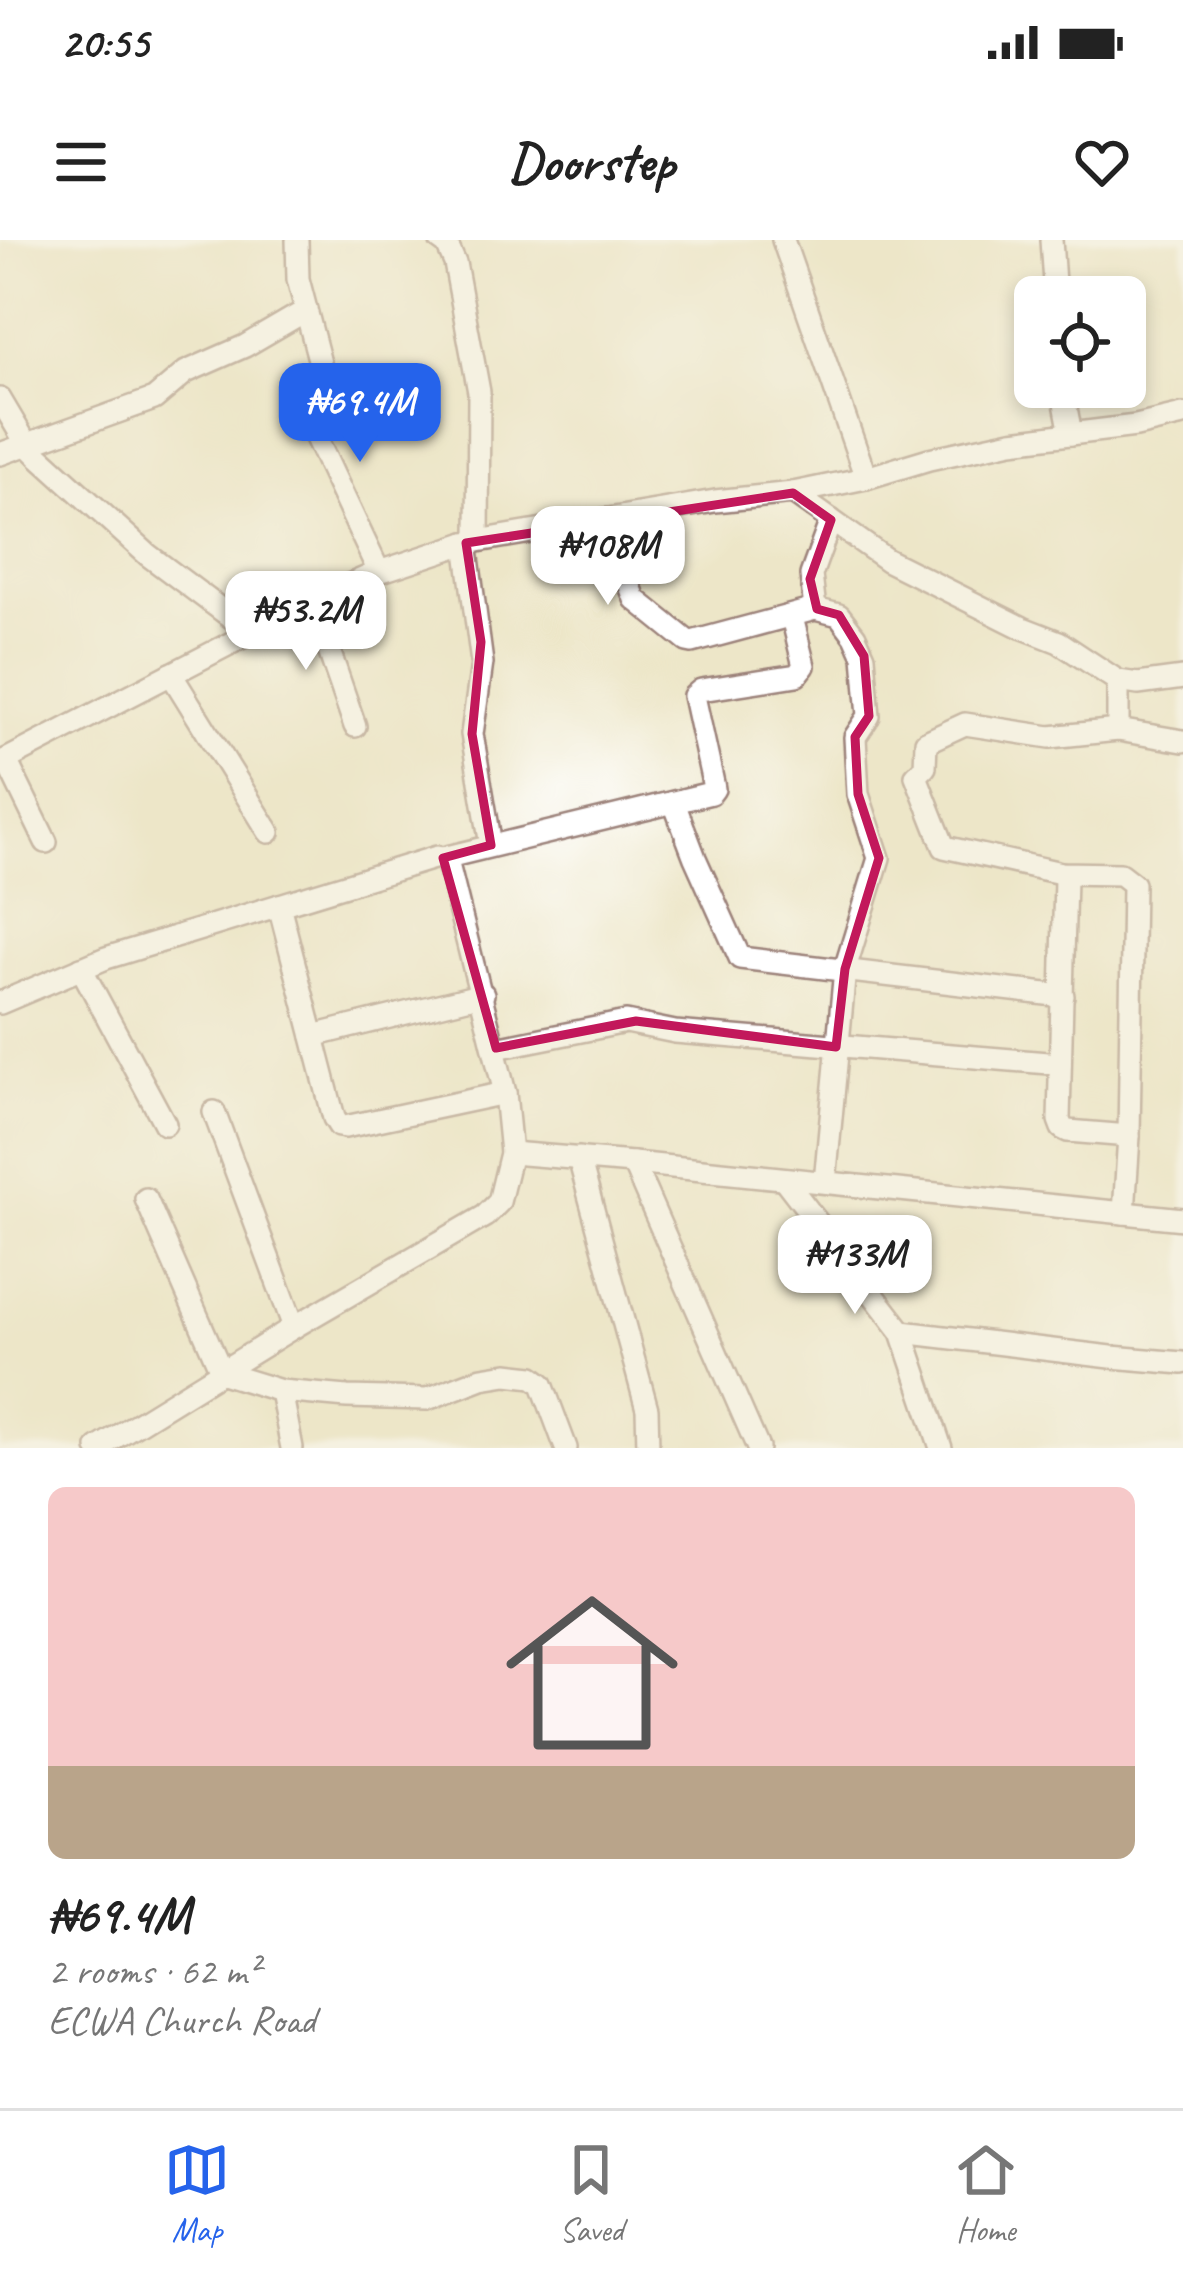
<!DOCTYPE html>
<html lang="en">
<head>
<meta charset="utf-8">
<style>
	:root { --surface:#fff; --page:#f6f6f6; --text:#222; --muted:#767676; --line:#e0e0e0; --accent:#2563eb }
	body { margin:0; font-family:Caveat,sans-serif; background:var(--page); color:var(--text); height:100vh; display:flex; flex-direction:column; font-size:45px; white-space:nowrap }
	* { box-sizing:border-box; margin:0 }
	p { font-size:39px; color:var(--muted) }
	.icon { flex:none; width:66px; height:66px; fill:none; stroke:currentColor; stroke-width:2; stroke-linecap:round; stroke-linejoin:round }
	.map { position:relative; height:1208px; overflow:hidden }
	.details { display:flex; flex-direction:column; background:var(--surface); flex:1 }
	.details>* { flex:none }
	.controls { position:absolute; left:1014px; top:36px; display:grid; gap:24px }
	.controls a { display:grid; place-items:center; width:132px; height:132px; border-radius:18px; background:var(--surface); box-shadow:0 6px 18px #0003; font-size:60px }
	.price { position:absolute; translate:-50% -102px; padding:0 27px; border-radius:24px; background:#fff; color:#222; font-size:39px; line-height:78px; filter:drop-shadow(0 3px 6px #0008) }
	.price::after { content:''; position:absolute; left:50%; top:72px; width:36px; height:27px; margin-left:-18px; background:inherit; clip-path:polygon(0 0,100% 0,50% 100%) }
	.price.current { background:var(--accent); color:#fff }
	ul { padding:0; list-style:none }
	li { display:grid; align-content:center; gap:24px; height:636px; padding:0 48px }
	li+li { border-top:3px solid var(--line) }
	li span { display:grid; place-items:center; height:372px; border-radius:18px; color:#555 }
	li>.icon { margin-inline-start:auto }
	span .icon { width:216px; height:216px; fill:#fffc; stroke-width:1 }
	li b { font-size:51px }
	.status { display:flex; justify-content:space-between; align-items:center; height:84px; padding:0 60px; background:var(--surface); direction:ltr }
	.status svg { height:33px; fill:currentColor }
	header { display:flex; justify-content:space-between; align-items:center; height:156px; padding:0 48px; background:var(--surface); font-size:54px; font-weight:700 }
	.dock { display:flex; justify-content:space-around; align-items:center; height:168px; border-top:3px solid var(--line); background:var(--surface); font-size:33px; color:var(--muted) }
	.dock a { display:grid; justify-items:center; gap:6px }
	.dock .current { color:var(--accent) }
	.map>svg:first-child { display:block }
</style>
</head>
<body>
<div class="status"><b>20:55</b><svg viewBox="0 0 49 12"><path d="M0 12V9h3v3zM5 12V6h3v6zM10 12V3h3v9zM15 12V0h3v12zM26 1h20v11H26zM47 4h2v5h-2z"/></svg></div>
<header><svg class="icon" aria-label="menu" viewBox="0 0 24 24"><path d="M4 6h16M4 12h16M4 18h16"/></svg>Doorstep<svg class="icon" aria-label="heart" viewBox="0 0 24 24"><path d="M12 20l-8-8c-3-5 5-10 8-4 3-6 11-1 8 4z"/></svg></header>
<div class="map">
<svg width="1183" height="1208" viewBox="0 0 1183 1208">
	<rect width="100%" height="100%" fill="#fff"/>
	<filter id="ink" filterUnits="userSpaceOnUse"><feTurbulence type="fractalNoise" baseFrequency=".00833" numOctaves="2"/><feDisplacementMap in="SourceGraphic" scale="24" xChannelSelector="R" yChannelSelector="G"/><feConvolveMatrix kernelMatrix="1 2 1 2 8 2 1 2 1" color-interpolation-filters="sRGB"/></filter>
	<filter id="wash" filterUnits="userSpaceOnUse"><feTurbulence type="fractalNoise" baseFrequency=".004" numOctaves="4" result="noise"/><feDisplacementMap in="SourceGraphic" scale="48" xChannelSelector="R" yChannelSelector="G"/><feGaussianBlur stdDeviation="2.7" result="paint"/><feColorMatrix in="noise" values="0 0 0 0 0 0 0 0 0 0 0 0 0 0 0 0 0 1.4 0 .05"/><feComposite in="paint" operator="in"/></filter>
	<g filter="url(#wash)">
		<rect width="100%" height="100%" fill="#ede6c8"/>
	</g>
	<g filter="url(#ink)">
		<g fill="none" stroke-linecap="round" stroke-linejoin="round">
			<g stroke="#9c827a" stroke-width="26">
				<g id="minor">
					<polyline points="297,0 298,39 327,150"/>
					<polyline points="440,0 447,5 455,23 479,152 478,301"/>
					<polyline points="783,0 866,238"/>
					<polyline points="1051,0 1055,57"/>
					<polyline points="1062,147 1071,194"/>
					<polyline points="0,159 26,203 40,217 148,315 251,392"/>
					<polyline points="0,214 154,159 186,132 245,106 305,71"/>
					<polyline points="793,253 887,320 1023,388 1059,402 1118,441 1138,444 1183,438"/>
					<polyline points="605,279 635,359 687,401 692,402 815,369 839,375 855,396 864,416 869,476 855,497 858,554 879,618 845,729 825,942"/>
					<polyline points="466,303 482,423 472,494 491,605"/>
					<polyline points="379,332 303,170 303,160 310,154 385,140"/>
					<polyline points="312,361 355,486"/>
					<polyline points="815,369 811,335 831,280"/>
					<polyline points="171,434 269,592"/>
					<polyline points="1118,490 1118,441"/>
					<polyline points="6,520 46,602"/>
					<polyline points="0,523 312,361 379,332 466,303 715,261 793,253 866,238 929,219 1012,201 1136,186 1183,175"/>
					<polyline points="674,563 695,618 740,718 1063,756"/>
					<polyline points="1061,633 1065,638 1059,880 1062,888 1068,891 1129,896"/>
					<polyline points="279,665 334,878 339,886 345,887 505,853"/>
					<polyline points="81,728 165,884"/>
					<polyline points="0,763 106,718 437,617 443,618 711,553 714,549 713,543 694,456 701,450 797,435 804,426 792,377"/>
					<polyline points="313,796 483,754"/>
					<polyline points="496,808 626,782 675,792 1060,824"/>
					<polyline points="214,872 294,1087"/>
					<polyline points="511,913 633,923 1183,979"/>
					<polyline points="579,918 647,1169 648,1208"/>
					<polyline points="633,923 758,1208"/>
					<polyline points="784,939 902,1092 941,1208"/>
					<polyline points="146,959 222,1133 281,1151 347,1157 427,1159 482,1138 507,1134 533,1137 542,1144 566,1208"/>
					<polyline points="1124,973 1129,896 1133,644 1120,634 1061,633 944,607 916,536 925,527 926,502 965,484 1050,497 1118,490 1183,501"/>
					<polyline points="902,1092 1111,1117 1183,1123"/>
					<polyline points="281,1151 292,1208"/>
					<polyline points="98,1208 294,1087 485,976 499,962 511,913 505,853 448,624 443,618"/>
				</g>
			</g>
			<use href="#minor" stroke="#fff" stroke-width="21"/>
		</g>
	</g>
	<path d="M0 0H1183V1208H0ZM793,253l38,27 -21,59 7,30 22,6 25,41 5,60 -14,21 3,57 21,64 -34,111 -9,78 -200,-26 -140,27 -53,-190 48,-13 -19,-111 9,-92 -15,-99z" fill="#ede6c8" fill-opacity=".55" fill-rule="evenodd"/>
	<path fill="none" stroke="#c2185b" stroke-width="9" stroke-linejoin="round" d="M793,253l38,27 -21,59 7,30 22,6 25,41 5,60 -14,21 3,57 21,64 -34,111 -9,78 -200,-26 -140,27 -53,-190 48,-13 -19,-111 9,-92 -15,-99z"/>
</svg>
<div class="controls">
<a><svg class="icon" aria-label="locate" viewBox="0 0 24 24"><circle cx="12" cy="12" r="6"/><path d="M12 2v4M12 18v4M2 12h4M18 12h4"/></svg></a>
</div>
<b class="price current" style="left:360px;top:225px">₦69.4M</b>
<b class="price" style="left:608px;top:368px">₦108M</b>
<b class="price" style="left:306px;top:433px">₦53.2M</b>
<b class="price" style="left:855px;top:1077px">₦133M</b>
</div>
<section class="details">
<ul>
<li><span style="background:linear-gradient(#f6c9c9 75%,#b9a48a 0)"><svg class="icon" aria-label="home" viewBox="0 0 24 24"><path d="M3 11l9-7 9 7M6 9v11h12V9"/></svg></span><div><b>₦69.4M</b><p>2 rooms · 62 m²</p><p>ECWA Church Road</p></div></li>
</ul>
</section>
<nav class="dock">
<a class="current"><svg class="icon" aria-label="map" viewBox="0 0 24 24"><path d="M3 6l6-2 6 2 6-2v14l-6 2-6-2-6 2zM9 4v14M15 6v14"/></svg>Map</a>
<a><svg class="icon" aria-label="saved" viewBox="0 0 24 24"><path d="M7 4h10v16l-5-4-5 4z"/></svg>Saved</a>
<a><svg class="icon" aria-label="home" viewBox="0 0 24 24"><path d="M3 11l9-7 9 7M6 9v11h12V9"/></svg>Home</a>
</nav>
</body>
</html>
